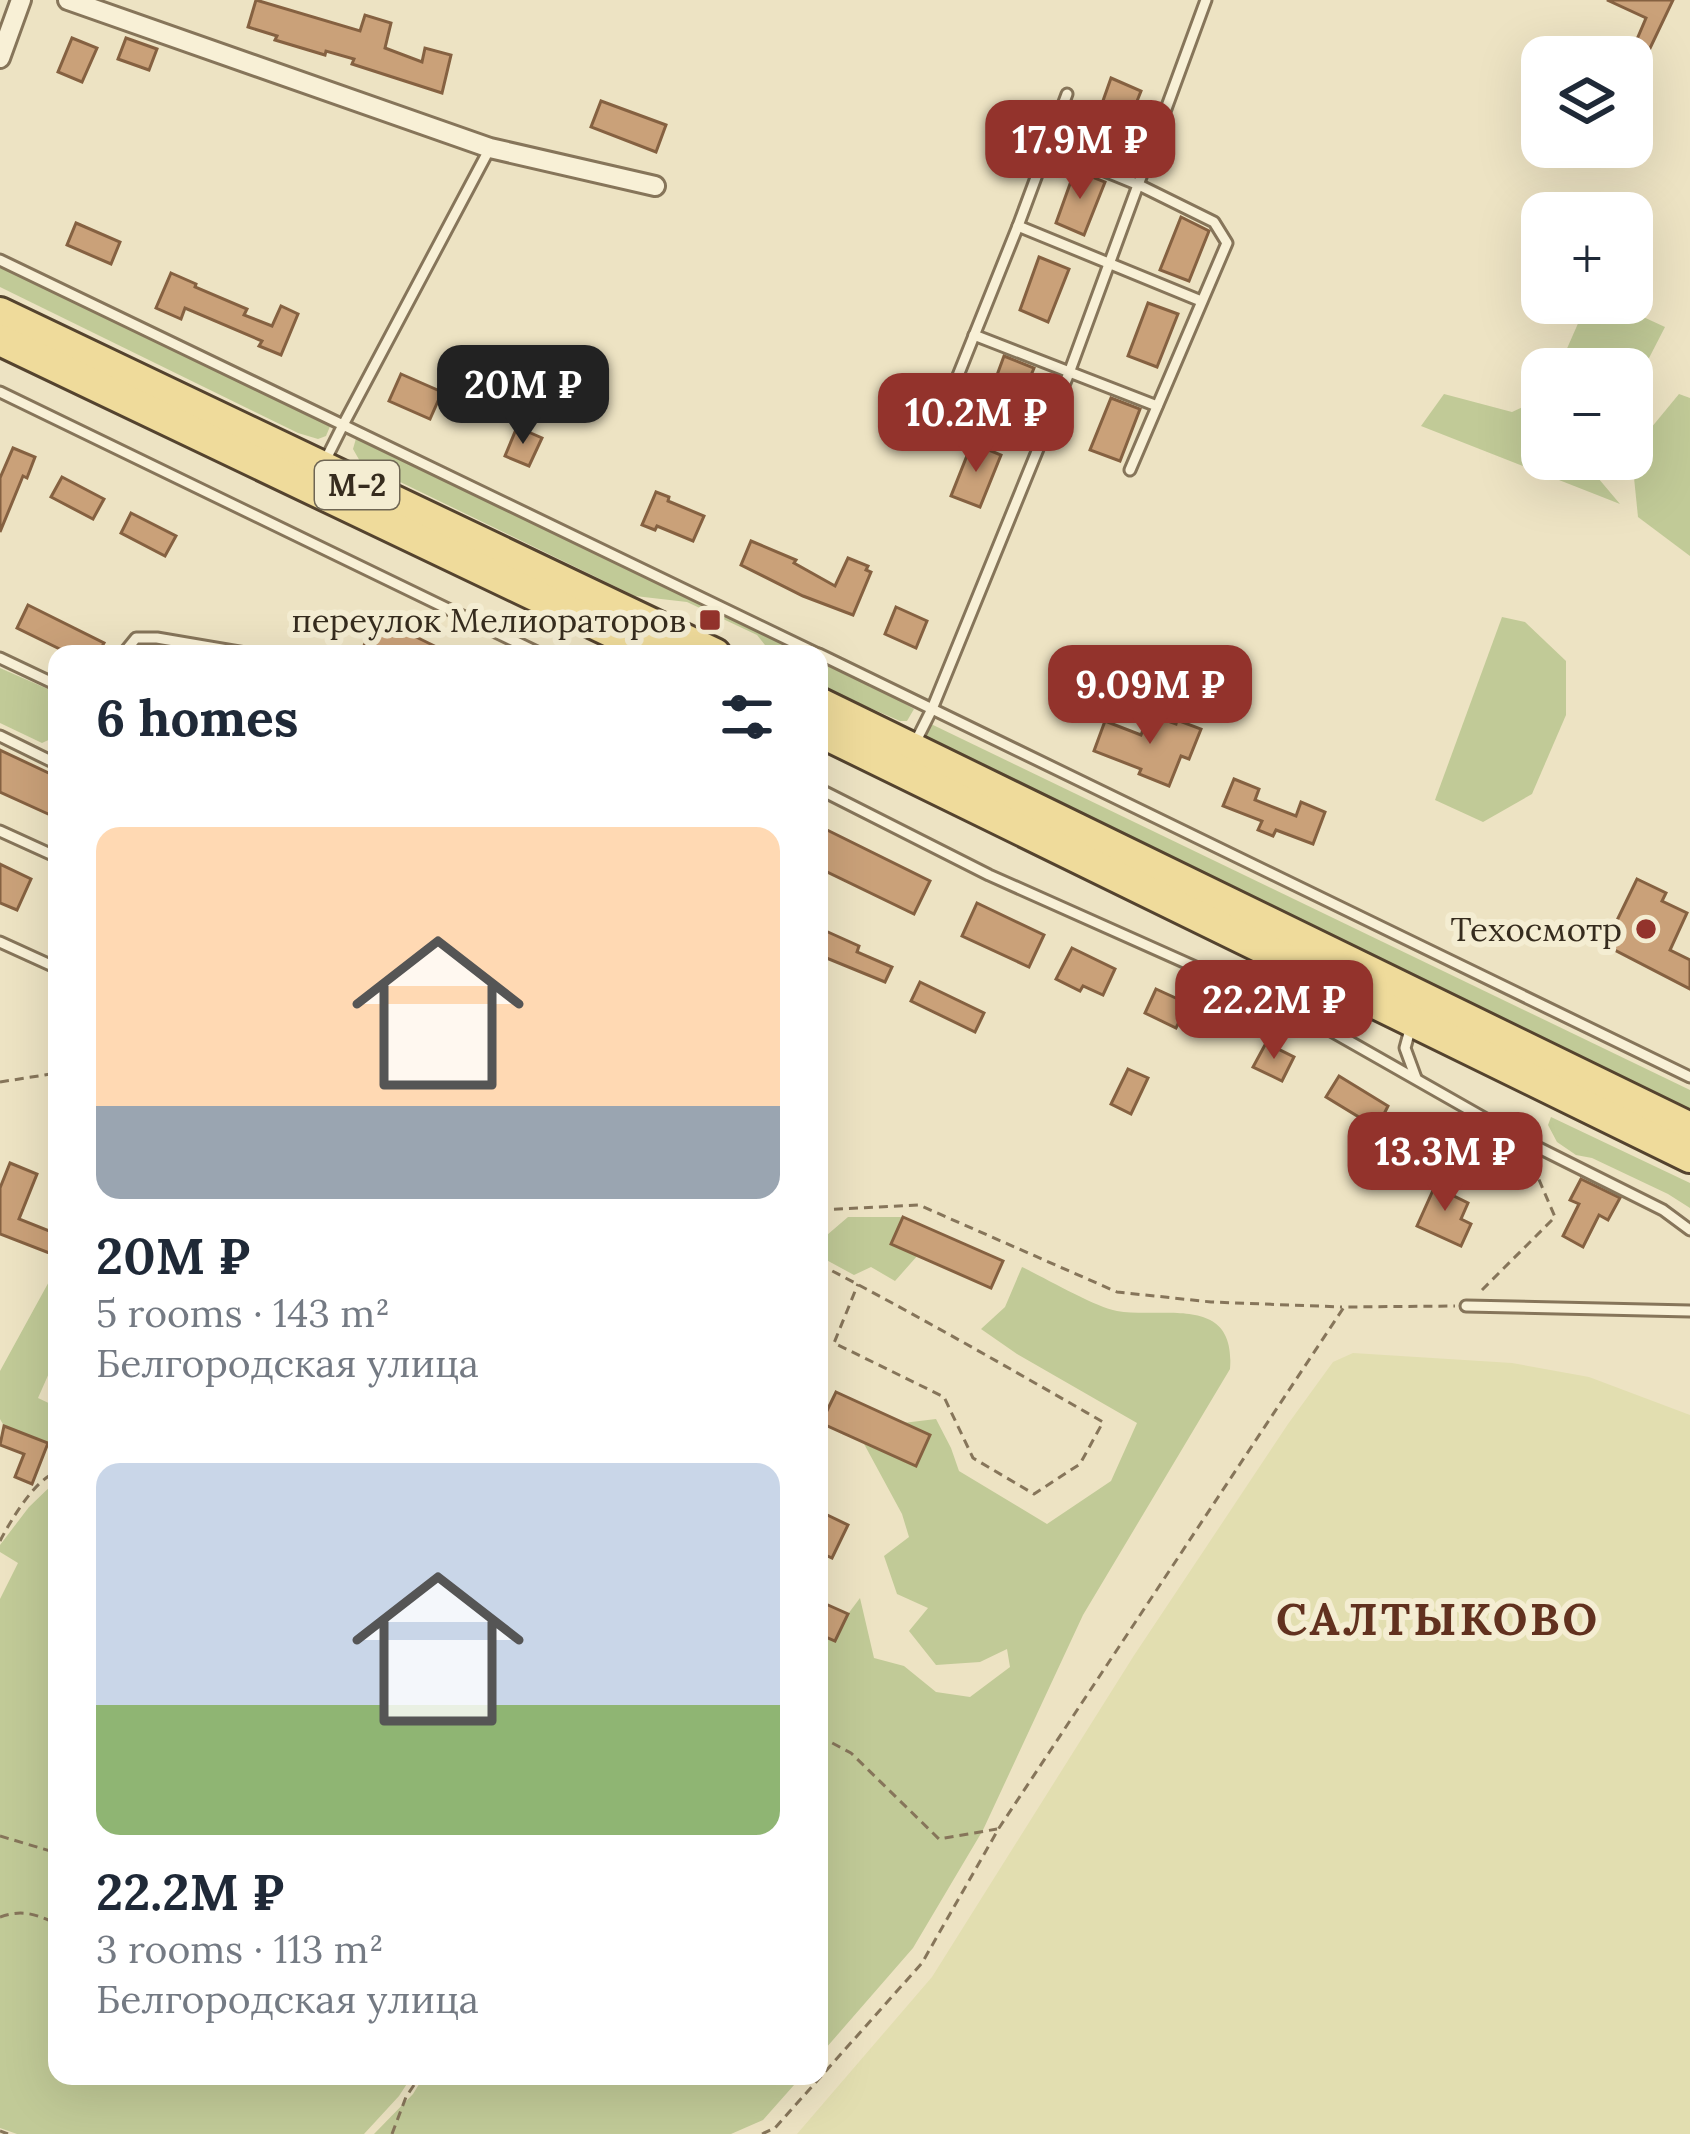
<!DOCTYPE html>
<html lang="en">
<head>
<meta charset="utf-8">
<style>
	:root { --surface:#fff; --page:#f6f6f7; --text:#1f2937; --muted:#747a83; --accent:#93332c }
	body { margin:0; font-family:Lora,serif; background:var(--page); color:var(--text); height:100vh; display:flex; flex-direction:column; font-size:45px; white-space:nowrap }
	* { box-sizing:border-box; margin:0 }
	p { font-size:39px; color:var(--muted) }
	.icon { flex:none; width:66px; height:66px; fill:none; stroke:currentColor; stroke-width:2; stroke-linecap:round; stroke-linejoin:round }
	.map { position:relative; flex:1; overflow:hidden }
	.panel { position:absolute; left:48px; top:645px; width:780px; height:1440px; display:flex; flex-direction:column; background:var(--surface); border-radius:24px; box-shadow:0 12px 48px #0002 }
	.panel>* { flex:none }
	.fabs { position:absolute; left:1521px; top:36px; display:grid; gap:24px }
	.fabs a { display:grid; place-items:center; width:132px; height:132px; border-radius:24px; background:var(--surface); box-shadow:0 12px 48px #0002; font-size:60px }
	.price { position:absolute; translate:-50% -102px; padding:0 27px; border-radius:24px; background:var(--accent); color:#fff; font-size:39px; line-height:78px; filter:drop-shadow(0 3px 6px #0008) }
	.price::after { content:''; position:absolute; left:50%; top:72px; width:36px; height:27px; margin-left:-18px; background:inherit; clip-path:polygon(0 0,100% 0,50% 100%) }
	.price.current { background:#222; color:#fff }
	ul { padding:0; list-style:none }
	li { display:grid; align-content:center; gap:24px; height:636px; padding:0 48px }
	li span { display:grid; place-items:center; height:372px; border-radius:24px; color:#555 }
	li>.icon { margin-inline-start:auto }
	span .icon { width:216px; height:216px; fill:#fffc; stroke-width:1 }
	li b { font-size:51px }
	h2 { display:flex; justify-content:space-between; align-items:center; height:144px; padding:0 48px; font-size:51px }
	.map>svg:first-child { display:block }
</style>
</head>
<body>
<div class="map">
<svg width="1690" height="2134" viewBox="0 0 1690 2134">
	<rect width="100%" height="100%" fill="#ede3c3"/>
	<polygon fill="#e2deb0" points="1353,1353 1512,1363 1589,1377 1690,1415 1690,2134 797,2134 932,1977 1133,1657 1288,1424 1333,1362"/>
	<g fill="#c1ca97">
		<polygon points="0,259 331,424 326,436 318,439 298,433 0,287"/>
		<polygon points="1587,303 1613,303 1665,327 1632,391 1632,369 1558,369"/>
		<polygon points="1444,394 1512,412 1542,398 1542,459 1582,459 1620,504 1421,426"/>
		<polygon points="1679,394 1690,398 1690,556 1638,517 1632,458 1632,451"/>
		<polygon points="357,435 818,654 772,654 757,635 687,602 635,596 361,463 353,449"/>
		<polygon points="1502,617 1525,622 1566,661 1566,715 1532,794 1483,822 1435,800"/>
		<polygon points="819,655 914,709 907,721 900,721 819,686"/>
		<polygon points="0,668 57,693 57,736 42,743 0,723"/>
		<polygon points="931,724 1690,1090 1690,1116 930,748 923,735"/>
		<polygon points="1551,1117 1690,1183 1690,1208 1668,1194 1592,1158 1576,1155 1557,1142 1548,1125"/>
		<polygon points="848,1217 903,1217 892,1243 918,1255 895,1281 871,1267 854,1275 819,1256 820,1241"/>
		<polygon points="57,1267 57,1355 38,1398 57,1407 57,1446 4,1426 0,1419 0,1371"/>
		<path d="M1022,1267c23,11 73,40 95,44 46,8 119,-18 113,58l-147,246 -100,215 -70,118 -94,108v-422l17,7 12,-27 12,-16 14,60 30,8 32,26 34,5 40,-30 -3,-18 -27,13 -44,3 -27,-34 19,-23 -31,-14 -13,-38 25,-19 -7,-23 -39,-72 53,24 13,-31 -26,-12 33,-4 15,29 8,23 88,53 64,-43 26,-58 -120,-69 -36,-25 24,-22z"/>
		<polygon points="57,1480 57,2076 412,2076 399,2096 364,2134 17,2134 0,2128 0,1599 18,1563 0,1552 0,1545 29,1507"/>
		<polygon points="424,2076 802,2076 763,2120 731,2134 374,2134 413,2094"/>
	</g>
	<g fill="#caa179" stroke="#856141" stroke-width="3">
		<polygon points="256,0 360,31 365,15 391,23 385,48 422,62 425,48 451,55 442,93 352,64 354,59 326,51 325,55 275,40 277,36 248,27"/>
		<polygon points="1607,0 1673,0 1632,86 1632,51 1646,18"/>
		<polygon points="72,38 97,48 82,82 58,72"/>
		<polygon points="126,38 157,49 149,70 118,59"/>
		<polygon points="1111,78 1141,91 1120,144 1092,132"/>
		<polygon points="601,101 666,125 656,152 591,127"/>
		<polygon points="1075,170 1105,182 1084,235 1056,223"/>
		<polygon points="1181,217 1209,231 1189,281 1160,270"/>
		<polygon points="76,223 120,242 111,264 67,245"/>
		<polygon points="1039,257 1069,269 1048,322 1020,310"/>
		<polygon points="171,273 196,284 195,287 247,309 244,315 272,326 281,306 298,314 281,355 259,346 262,341 185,308 181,319 156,308"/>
		<polygon points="1148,303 1178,314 1157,367 1128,356"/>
		<polygon points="1004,356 1034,368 1013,419 985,408"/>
		<polygon points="401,374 442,392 430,419 389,401"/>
		<polygon points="1111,398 1140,409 1120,461 1090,450"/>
		<polygon points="517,427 542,438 529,466 505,456"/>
		<polygon points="972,443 1001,455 980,507 951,496"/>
		<polygon points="13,448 35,457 27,478 23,476 0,532 0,478"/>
		<polygon points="62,477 104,499 93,519 51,497"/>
		<polygon points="656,492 669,497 668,501 704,516 693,541 657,526 655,530 642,525"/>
		<polygon points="131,513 176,536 165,556 121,533"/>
		<polygon points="751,541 796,560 794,563 835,586 848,558 868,566 866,570 871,572 853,615 803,596 741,565"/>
		<polygon points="28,605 104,643 98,654 70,654 17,628"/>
		<polygon points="896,607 927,621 916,648 885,634"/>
		<polygon points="377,618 451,654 360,654"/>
		<polygon points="1149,714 1176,724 1177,720 1201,729 1189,759 1181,756 1169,786 1139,774 1141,769 1094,751 1105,721 1141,735"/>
		<polygon points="0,750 57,777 57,818 0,792"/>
		<polygon points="1234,779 1259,789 1255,800 1296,816 1301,802 1325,812 1313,844 1276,830 1273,836 1258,830 1262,821 1223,806"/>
		<polygon points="819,826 930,881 914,914 819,868"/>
		<polygon points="0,864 31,879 17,910 0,903"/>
		<polygon points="1637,879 1666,893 1662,901 1687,913 1670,950 1690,960 1690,989 1605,945"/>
		<polygon points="977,903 1044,935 1029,967 962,936"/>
		<polygon points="819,928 859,946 857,952 892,967 885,982 819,955"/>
		<polygon points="1072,948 1115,969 1103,995 1083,986 1080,991 1056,979"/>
		<polygon points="920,982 984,1013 975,1032 911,1001"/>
		<polygon points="1156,989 1193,1006 1184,1024 1179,1022 1176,1028 1145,1013"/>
		<polygon points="1266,1043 1294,1057 1282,1081 1253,1067"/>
		<polygon points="1128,1069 1148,1078 1131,1114 1111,1104"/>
		<polygon points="1339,1076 1388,1106 1377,1128 1326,1097"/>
		<polygon points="10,1163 37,1174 19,1219 57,1234 57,1256 0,1234 0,1188"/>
		<polygon points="1439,1177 1457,1185 1452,1195 1468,1203 1461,1219 1471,1224 1461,1246 1417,1226"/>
		<polygon points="1581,1179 1620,1198 1608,1220 1599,1215 1583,1247 1563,1236 1579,1204 1570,1200"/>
		<polygon points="903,1217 1003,1261 991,1288 891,1244"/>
		<polygon points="836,1392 930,1435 916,1466 821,1423"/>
		<polygon points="4,1426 48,1443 32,1484 15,1477 24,1454 0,1445"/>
		<polygon points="819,1511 848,1525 832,1558 819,1552"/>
		<polygon points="819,1601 848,1614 835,1641 819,1634"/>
	</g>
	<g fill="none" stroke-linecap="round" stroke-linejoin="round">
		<g stroke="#86755a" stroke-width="15">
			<g id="service">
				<polyline points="1046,147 1139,185 1214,222 1227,243 1130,470"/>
				<polyline points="1018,226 1201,301"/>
				<polyline points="0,260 343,425 490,148"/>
				<polyline points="974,335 1157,406"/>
				<polyline points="0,392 541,654"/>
				<polyline points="951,393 1018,226 1067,94"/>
				<polyline points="324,463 343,425 818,654"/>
				<polyline points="123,654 136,638 157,638 251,654"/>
				<polyline points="819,654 1690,1077"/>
				<polyline points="0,658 57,685"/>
				<polyline points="0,736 57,764"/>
				<polyline points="915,743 932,709 1069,373 1206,0"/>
				<polyline points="819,789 989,875 1303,1015 1521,1139 1663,1210 1690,1230"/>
				<polyline points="0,831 57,857"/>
				<polyline points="0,942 57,968"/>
				<polyline points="1411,1026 1405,1048 1416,1078"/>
				<polyline points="1466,1306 1690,1311"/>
			</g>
		</g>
		<g stroke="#86755a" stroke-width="24">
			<g id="minor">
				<polyline points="68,0 490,148 655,186"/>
				<polyline points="0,58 21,0"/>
			</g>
		</g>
		<g stroke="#54432e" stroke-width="36">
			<g id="primary">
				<polyline points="0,313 715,654"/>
				<polyline points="0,340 658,654"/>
				<polyline points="819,703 1690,1128"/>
				<polyline points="819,731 1690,1157"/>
			</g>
		</g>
		<g stroke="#86755a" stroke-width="3" stroke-dasharray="9 6" stroke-linecap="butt">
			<polyline points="0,1082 57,1073"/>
			<polyline points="819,1210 919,1205 1117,1292 1211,1302 1342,1307"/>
			<path d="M819,1264c96,50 190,104 284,158l-23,42 -46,30 -61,-36 -29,-61 -110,-54 24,-59"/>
			<polyline points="1482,1290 1555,1217 1531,1161"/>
			<path d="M0,1541c11,-21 35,-62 57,-69"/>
			<polyline points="819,1736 851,1753 939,1839 997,1829"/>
			<polyline points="0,1836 57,1853"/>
			<path d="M0,1917c22,-8 36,-3 57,7"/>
			<polyline points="0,2131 8,2134"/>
			<polyline points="392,2134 406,2097 420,2076"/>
			<polyline points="762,2134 775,2128 922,1963 999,1828 1344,1307 1455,1306"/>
		</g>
		<use href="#service" stroke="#f8f0d6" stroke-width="9"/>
		<use href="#minor" stroke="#f8f0d6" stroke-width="18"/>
		<use href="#primary" stroke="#efdb9b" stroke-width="30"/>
	</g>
	<g fill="#93332c" stroke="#f4edd2" stroke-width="4.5">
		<rect x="698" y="608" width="24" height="24" rx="6"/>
		<circle cx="1646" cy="929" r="12"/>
	</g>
	<g text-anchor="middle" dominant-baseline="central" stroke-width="12" stroke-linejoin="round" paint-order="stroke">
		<rect fill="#f4edd2" stroke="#6f6654" stroke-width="3" x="315" y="461" width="84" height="48" rx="9"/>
		<g font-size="30" font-weight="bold" fill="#362c1e">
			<text x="357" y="485">М-2</text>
		</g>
		<g font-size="33" fill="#362c1e" stroke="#f4edd2" text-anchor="end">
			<text x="686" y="620">переулок Мелиораторов</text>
			<text x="1622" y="929">Техосмотр</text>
		</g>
		<g font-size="45" font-weight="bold" letter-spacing="3" fill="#62311f" stroke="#f4edd2">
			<text x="1438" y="1618">САЛТЫКОВО</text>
		</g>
	</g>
</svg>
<div class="fabs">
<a><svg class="icon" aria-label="layers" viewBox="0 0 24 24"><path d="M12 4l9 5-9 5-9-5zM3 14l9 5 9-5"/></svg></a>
<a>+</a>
<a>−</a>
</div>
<b class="price" style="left:1080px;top:202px">17.9M ₽</b>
<b class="price current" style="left:523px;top:447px">20M ₽</b>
<b class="price" style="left:976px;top:475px">10.2M ₽</b>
<b class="price" style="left:1150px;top:747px">9.09M ₽</b>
<b class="price" style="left:1274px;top:1062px">22.2M ₽</b>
<b class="price" style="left:1445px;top:1214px">13.3M ₽</b>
<section class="panel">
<h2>6 homes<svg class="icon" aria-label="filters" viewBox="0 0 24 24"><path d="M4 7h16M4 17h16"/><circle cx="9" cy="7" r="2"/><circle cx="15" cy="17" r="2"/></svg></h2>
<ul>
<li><span style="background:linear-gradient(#ffd9b3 75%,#9aa5b1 0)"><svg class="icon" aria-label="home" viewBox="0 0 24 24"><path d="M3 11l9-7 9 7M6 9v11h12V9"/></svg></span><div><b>20M ₽</b><p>5 rooms · 143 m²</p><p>Белгородская улица</p></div></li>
<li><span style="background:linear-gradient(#c9d6e8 65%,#8fb573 0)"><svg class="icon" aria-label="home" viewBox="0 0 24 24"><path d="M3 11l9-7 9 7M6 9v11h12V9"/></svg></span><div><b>22.2M ₽</b><p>3 rooms · 113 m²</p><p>Белгородская улица</p></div></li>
</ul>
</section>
</div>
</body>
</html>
